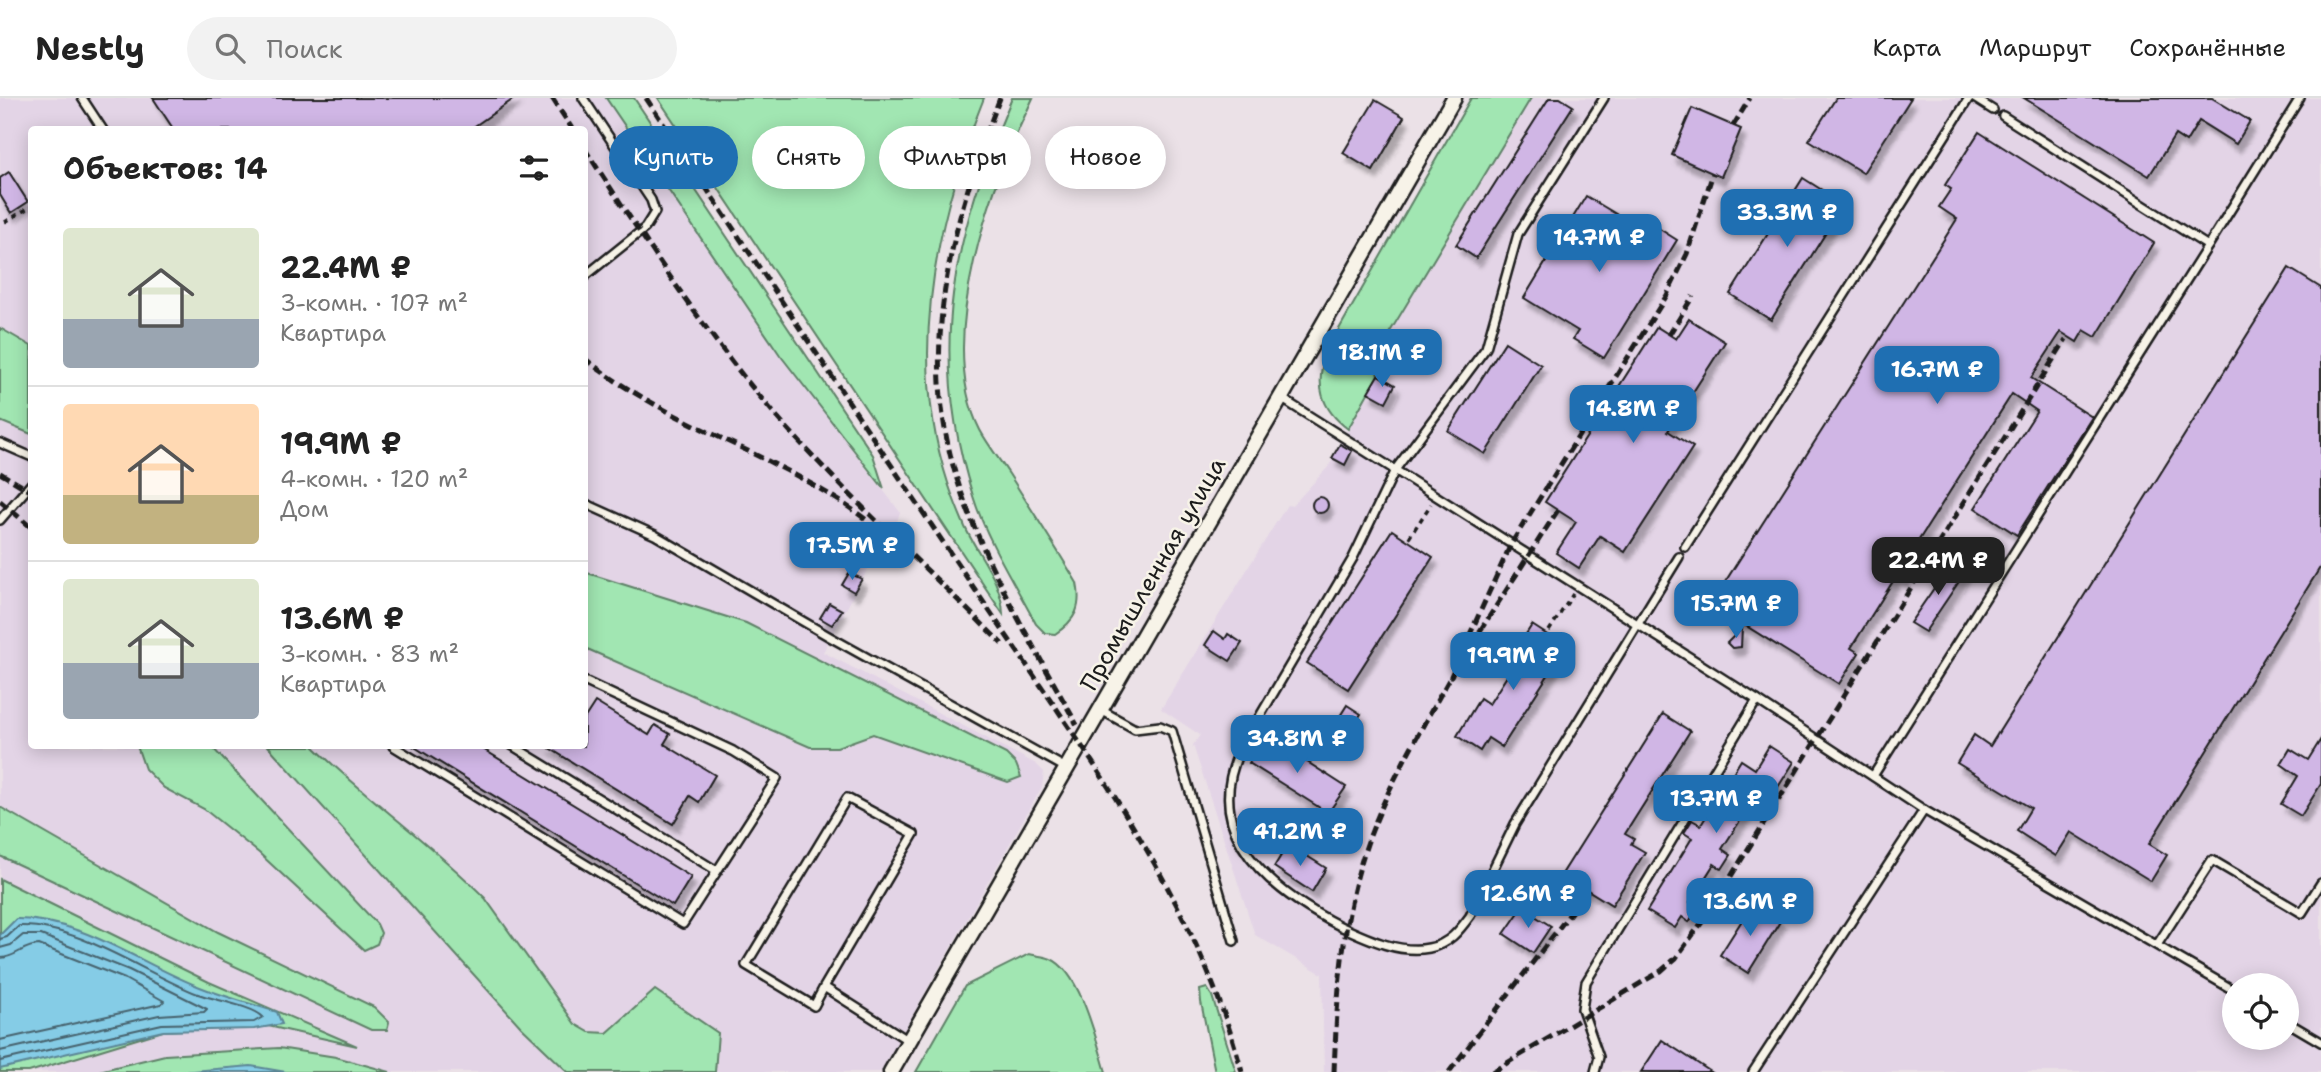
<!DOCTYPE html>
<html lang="ru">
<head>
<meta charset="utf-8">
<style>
	:root { --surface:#fff; --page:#f2f2f2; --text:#222; --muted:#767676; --line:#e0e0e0; --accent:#1f6fb2 }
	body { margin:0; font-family:"Shantell Sans",sans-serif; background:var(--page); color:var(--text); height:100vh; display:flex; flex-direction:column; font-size:26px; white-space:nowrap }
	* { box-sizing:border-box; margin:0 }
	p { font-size:23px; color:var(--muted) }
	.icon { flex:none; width:38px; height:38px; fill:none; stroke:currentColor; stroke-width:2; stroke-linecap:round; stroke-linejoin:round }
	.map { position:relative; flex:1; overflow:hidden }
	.side { position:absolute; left:28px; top:28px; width:560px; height:623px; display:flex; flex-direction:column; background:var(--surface); border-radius:7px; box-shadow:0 4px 18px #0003 }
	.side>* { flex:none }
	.banner { position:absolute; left:609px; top:28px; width:665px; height:63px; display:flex; gap:14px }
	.fabs { position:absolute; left:2222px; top:875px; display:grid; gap:14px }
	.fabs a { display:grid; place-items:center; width:77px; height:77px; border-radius:50%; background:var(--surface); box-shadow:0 4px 18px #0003; font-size:35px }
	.price { position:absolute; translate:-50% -60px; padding:0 16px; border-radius:14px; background:var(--accent); color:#fff; font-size:23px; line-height:46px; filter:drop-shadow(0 2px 4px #0008) }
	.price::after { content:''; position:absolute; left:50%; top:42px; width:21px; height:16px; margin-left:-10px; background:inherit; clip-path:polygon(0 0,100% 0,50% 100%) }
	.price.selected { background:#222; color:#fff }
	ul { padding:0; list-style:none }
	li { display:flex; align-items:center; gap:21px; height:175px; padding:0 35px }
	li+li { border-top:2px solid var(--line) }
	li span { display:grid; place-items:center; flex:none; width:196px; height:140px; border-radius:7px; color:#555 }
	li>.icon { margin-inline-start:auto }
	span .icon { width:84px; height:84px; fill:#fffc; stroke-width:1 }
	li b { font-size:30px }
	h2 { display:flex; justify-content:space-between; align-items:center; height:84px; padding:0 35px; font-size:30px }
	.pill { padding:0 24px; border-radius:32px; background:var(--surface); box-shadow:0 4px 18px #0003; font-size:24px; line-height:63px }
	.pill.selected { background:var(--accent); color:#fff }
	header { display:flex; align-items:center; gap:42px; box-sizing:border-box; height:98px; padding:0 35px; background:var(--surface); border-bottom:2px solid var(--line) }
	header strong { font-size:33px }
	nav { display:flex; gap:38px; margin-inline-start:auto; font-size:24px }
	.search { width:490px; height:63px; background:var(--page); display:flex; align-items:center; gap:18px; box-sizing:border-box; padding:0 24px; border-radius:38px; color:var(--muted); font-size:26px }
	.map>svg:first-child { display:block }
</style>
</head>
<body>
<header>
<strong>Nestly</strong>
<div class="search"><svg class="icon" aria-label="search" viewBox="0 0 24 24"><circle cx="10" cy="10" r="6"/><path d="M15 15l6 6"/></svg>Поиск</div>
<nav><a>Карта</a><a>Маршрут</a><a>Сохранённые</a></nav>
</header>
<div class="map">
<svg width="2321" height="974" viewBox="0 0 2321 974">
	<defs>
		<filter id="shadow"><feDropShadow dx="4.5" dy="8" stdDeviation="2" flood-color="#0004"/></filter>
	</defs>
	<rect width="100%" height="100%" fill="#ebe1e7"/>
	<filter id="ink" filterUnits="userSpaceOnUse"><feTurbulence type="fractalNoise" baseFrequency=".0143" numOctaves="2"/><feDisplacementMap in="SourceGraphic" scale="14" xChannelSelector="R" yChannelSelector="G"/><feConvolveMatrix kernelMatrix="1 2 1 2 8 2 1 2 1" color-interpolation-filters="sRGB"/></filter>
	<g filter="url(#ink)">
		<g fill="#e3d4e6" fill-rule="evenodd">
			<path d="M0,0h606l174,257 120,157 -6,19 -11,10 -60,111 213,112 8,8 -2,15 -162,285h-880zM32,32h552v616h-552z"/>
			<path d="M1531,0h790v974h-997l-2,-98 -67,-39 -62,-190 7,-10 -39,-26 126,-204 5,1 37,-40 49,-91 -5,-15zM2235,887h52v53h-52z"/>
		</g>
		<g fill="#a1e6b2" stroke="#5e8167" stroke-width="2">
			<polygon points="606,0 634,0 873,357 884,391 780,257"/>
			<path d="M658,0h326c-48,120 -78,258 -36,385 5,15 11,30 17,44 14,30 37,54 38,87z"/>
			<path d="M1012,0h21c-41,85 -99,241 -53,332 8,15 20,30 29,44 23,36 46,72 68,109 5,24 -1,37 -22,51l-10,-1 -9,-9c-22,-42 -49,-83 -63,-128 -47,-147 -19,-261 39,-398z"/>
			<path d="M1471,0h60l-158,262 5,15 -30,54c-28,-21 -33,-44 -22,-77z"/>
			<polygon points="0,230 31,248 31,336 0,323"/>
			<polygon points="584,474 746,525 1006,656 1016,666 1021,679 1008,684 873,636 837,649 810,649 585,550"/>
			<polygon points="137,648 211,648 377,826 381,835 377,846 364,852 259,755 204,711 164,690 145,671"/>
			<path d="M268,648h45c54,53 118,97 172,152l90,126 14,8 18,1 48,-43 63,43 -3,39h-147l-47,-45z"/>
			<polygon points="0,709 218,834 374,909 389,924 387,932 371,932 0,758"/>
			<polygon points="0,781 209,884 357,948 268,928 163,933 29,974 0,974"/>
			<path d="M1029,856c7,2 16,2 22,5 30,13 46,84 55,113h-190l49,-86z"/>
			<polygon points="1207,890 1212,898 1236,974 1215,974 1201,904 1200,892"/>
			<polygon points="279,950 336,959 390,974 95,974 165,957"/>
		</g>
		<g fill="#85cce6" stroke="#5b8695" stroke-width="2">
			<path d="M16,821c66,-1 124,45 184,68 25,10 52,17 77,25l5,12 -28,5 -91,2 -163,38v-134z"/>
			<polygon points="251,968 286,974 181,974"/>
		</g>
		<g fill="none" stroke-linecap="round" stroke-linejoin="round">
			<g stroke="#46626d" stroke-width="2">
				<path d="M0,841l7,-2 12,-11c59,-2 125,47 179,68 16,6 55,12 65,23l-9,5 -92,2 -162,37"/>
				<polyline points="0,850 11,847 23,837 41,837 129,872 207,911 204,914 159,917 0,953"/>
				<path d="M0,860c16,0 23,-13 39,-13l86,34 39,22 -3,3 -161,36"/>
			</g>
		</g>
		<g fill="#d0b6e5" stroke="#1c1c1c" stroke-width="2" filter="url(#shadow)">
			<polygon points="153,0 515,0 469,32 174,32"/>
			<polygon points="1549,0 1560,0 1573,8 1476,160 1456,147"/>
			<polygon points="1836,0 1911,0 1863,75 1809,42"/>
			<polygon points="2024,0 2212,0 2250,23 2236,46 2199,23 2186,44 2175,37 2149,78"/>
			<polygon points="1375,2 1404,19 1373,73 1343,55"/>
			<polygon points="1692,10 1741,31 1721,79 1672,57"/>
			<polygon points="1979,34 2154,145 2096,239 2084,232 2077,244 2061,234 2031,280 2092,319 2017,437 1975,410 2037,313 2012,296 1917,445 1924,450 1903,481 1897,477 1851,550 1859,555 1839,586 1711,506 1957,121 1939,109 1951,91 1945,87"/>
			<polygon points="9,74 28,104 11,115 0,97 0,80"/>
			<polygon points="1803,80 1844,106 1771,222 1730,196"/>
			<polygon points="1586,98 1641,131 1647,123 1677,142 1604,260 1573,241 1578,233 1524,200"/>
			<polygon points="2289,170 2321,190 2321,468 2149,746 2167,757 2151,783 2071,734 2056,758 2017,733 2031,710 1957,665 1974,637 1990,648"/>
			<polygon points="1689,221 1725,244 1668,333 1693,349 1625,454 1600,438 1579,470 1556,455 1576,424 1545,404 1657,229 1676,241"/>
			<polygon points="1505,244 1541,267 1485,356 1448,333"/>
			<polygon points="1378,277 1395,287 1386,304 1368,294"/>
			<polygon points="1340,346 1352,353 1345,367 1332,360"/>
			<circle cx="1320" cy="407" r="8"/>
			<polygon points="1392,432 1433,459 1348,591 1307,565"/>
			<polygon points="1952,464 1966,473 1925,534 1910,525"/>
			<polygon points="849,475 862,481 854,494 842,487"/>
			<polygon points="829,505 842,512 832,527 820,520"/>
			<polygon points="1532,527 1566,549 1502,649 1488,640 1480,653 1457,638 1480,600 1489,606 1525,550 1519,547"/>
			<polygon points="1742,530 1741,549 1732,550 1727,545"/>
			<polygon points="1214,533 1225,541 1228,536 1242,545 1230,563 1205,547"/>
			<polygon points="595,604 649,637 655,627 670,636 664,646 715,677 699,704 690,698 673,726 546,648 584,648 584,621"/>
			<polygon points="1347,607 1361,616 1344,642 1330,634"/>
			<polygon points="1663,616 1690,633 1625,736 1634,741 1631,746 1645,754 1612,807 1562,776"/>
			<polygon points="1267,638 1346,689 1328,715 1249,665"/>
			<polygon points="2321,641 2321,686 2301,718 2281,706 2298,678 2281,666 2290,651 2308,662"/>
			<polygon points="413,648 478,648 691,779 673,808"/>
			<polygon points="1769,648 1794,664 1771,700 1759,693 1722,751 1731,757 1722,771 1714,766 1690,804 1698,809 1689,824 1682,819 1675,830 1647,813 1692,740 1684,735 1692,722 1701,727 1741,662 1755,671"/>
			<polygon points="1288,746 1326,770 1312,794 1274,769"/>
			<polygon points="1753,805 1781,822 1748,875 1720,857"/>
			<polygon points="1522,810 1551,828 1533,855 1504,836"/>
			<polygon points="1662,942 1711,974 1641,974"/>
		</g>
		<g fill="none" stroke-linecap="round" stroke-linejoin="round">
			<g stroke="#1c1c1c" stroke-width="12">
				<g id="lane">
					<polyline points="82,0 103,32"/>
					<polyline points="583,0 651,102 655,114 645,130 584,179"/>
					<polyline points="1604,0 1518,136 1486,250 1395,372 1757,602 1924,712 1753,974"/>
					<polyline points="1974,0 1993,12"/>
					<polyline points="2003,18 2208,148 2300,0"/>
					<path d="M1281,300l114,72 -42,88 -113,192c-40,86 33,142 102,177 26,12 58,27 87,21 20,-4 30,-17 41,-32l45,-92 164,-267"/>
					<polyline points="0,345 32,359"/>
					<polyline points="584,405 655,437 830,539 1066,670"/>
					<polyline points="0,422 32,385"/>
					<polyline points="1685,449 1969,0"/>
					<polyline points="1101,612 1135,631 1160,628 1172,633 1234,843"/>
					<polyline points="393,648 683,826 777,680 733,653 584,583"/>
					<polyline points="513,648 717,773"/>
					<polyline points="1873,678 2208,148"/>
					<polyline points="1924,712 2235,893"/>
					<polyline points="2157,847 2212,762 2302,815 2321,785"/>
					<polyline points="824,889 914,736 847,700 746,867 814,908 824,889 909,943"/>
					<polyline points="2287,924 2321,944"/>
					<polyline points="1595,974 1599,959 1582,911 1586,884 1757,602"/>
				</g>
			</g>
			<g stroke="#1c1c1c" stroke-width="19">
				<polyline id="street" points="891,974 1454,0"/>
			</g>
			<g stroke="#1c1c1c" stroke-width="3.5" stroke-dasharray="5 5" stroke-linecap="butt">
				<polyline points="5,124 32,108"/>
				<polyline points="1409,440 1431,406"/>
				<polyline points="1549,533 1573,496"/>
			</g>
			<use href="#lane" stroke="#f7f3e8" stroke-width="7"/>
			<use href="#street" stroke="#f7f3e8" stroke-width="14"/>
			<g stroke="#1c1c1c" stroke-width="5" stroke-dasharray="10 5" stroke-linecap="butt">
				<polyline points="552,0 573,32"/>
				<path d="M646,0c110,164 219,329 330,493 103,153 218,300 266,481"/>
				<path d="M1000,0c-47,120 -83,249 -44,378 26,85 78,171 121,249"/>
				<polyline points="1733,28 1750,0"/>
				<path d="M584,50c60,90 118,182 189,264 71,82 153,155 229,232"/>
				<polyline points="1669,237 1693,198"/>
				<path d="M584,260c87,69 196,96 284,163"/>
				<polyline points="0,375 32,394"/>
				<polyline points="0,403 32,430"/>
				<polyline points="1558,412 1451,578 1511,446 1667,197 1687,156 1713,75"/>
				<path d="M1334,974c3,-76 8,-155 33,-228 21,-59 53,-113 84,-168"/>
				<polyline points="1449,974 1588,792"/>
				<polyline points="1492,974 1661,873 1676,860 1705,820 2066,241"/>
			</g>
		</g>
	</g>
	<g text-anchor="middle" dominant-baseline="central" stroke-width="5" stroke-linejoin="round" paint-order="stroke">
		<g font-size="24" fill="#1c1c1c" stroke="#f7f3e8">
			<text transform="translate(1153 476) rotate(-60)">Промышленная улица</text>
		</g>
	</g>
</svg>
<div class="fabs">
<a><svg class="icon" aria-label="locate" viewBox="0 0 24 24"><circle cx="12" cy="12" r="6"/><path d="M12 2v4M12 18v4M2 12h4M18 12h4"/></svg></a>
</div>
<b class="price" style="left:1787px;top:151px">33.3M ₽</b>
<b class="price" style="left:1599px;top:176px">14.7M ₽</b>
<b class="price" style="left:1382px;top:291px">18.1M ₽</b>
<b class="price" style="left:1937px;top:308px">16.7M ₽</b>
<b class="price" style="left:1633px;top:347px">14.8M ₽</b>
<b class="price" style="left:852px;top:484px">17.5M ₽</b>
<b class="price selected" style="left:1938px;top:499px">22.4M ₽</b>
<b class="price" style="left:1736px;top:542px">15.7M ₽</b>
<b class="price" style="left:1513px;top:594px">19.9M ₽</b>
<b class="price" style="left:1297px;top:677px">34.8M ₽</b>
<b class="price" style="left:1716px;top:737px">13.7M ₽</b>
<b class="price" style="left:1300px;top:770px">41.2M ₽</b>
<b class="price" style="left:1528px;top:832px">12.6M ₽</b>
<b class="price" style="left:1750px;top:840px">13.6M ₽</b>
<div class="banner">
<a class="pill selected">Купить</a>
<a class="pill">Снять</a>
<a class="pill">Фильтры</a>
<a class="pill">Новое</a>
</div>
<section class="side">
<h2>Объектов: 14<svg class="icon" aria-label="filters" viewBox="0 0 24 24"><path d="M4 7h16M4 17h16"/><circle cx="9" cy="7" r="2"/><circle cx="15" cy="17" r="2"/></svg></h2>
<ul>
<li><span style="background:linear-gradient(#dfe7d0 65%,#9aa5b1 0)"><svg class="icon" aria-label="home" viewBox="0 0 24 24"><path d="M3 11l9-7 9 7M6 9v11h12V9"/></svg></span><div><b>22.4M ₽</b><p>3-комн. · 107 m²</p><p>Квартира</p></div></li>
<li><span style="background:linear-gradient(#ffd9b3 65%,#c2b280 0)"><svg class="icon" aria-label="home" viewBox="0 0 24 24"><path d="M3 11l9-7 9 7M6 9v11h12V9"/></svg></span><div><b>19.9M ₽</b><p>4-комн. · 120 m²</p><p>Дом</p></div></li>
<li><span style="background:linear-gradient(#dfe7d0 60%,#9aa5b1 0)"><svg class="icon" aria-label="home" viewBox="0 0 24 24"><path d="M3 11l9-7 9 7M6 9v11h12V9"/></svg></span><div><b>13.6M ₽</b><p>3-комн. · 83 m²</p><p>Квартира</p></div></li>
</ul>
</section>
</div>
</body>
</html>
